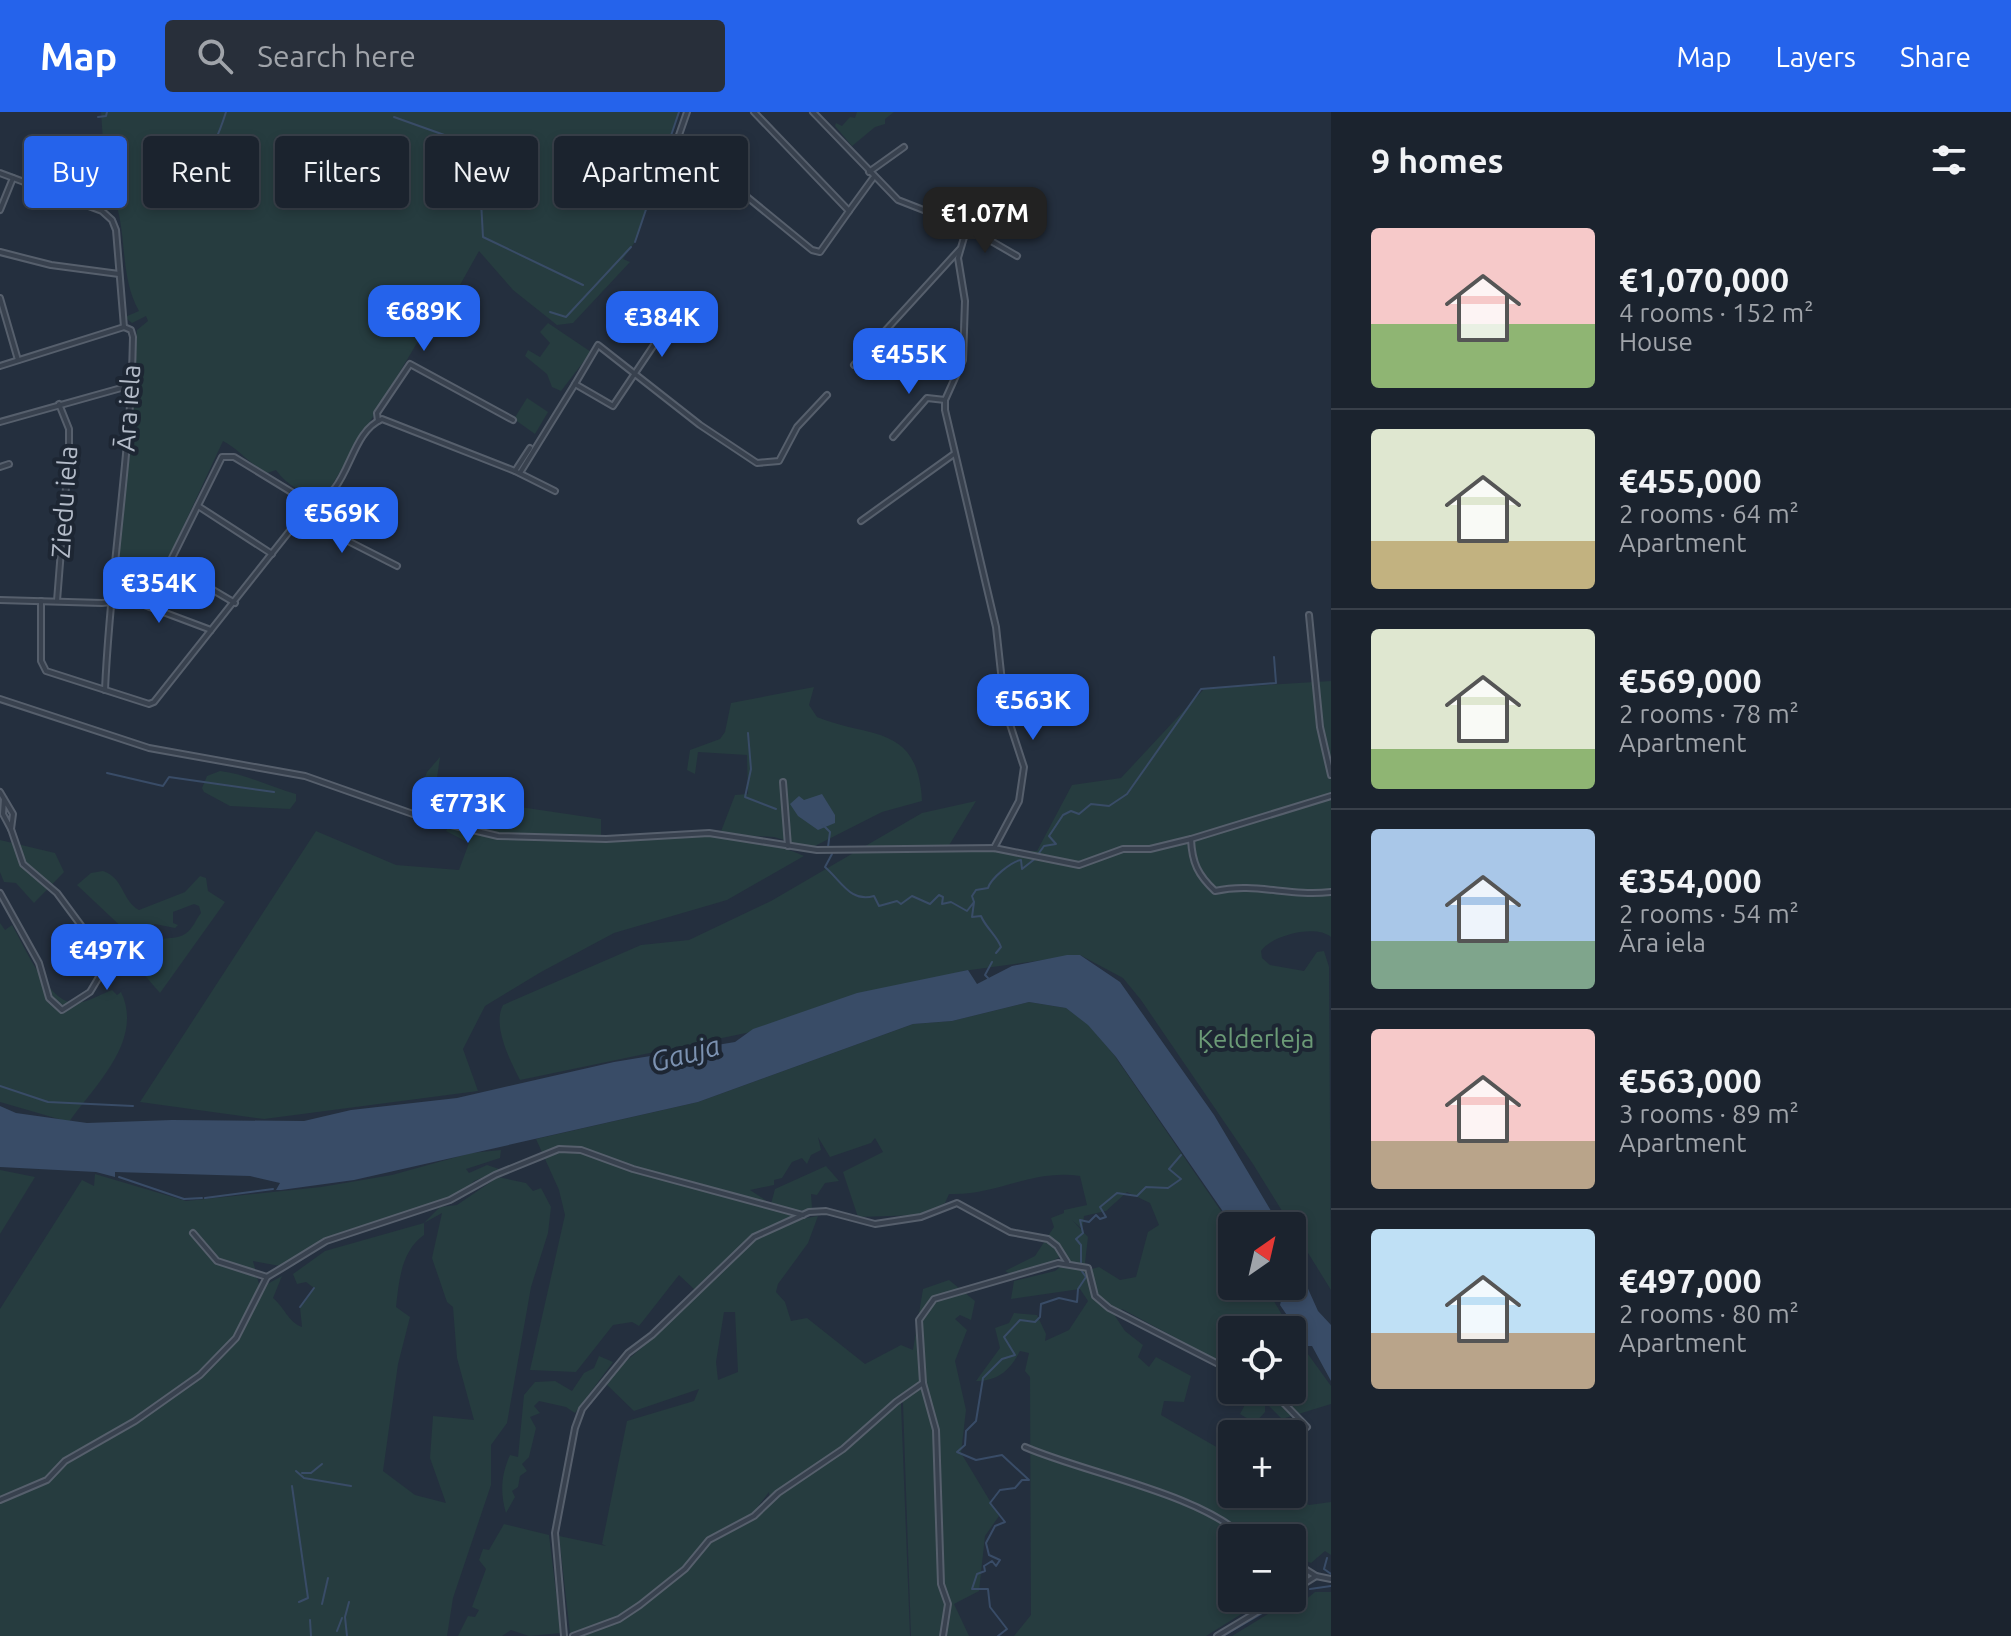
<!DOCTYPE html>
<html lang="en">
<head>
<meta charset="utf-8">
<style>
	:root { --surface:#1b232e; --page:#282f3a; --text:#f1f3f6; --muted:#a0a4aa; --line:#39404a; --accent:#2563eb }
	body { margin:0; font-family:Ubuntu,sans-serif; background:var(--page); color:var(--text); height:100vh; display:flex; flex-direction:column; font-size:30px; white-space:nowrap }
	* { box-sizing:border-box; margin:0 }
	p { font-size:26px; color:var(--muted) }
	.icon { flex:none; width:44px; height:44px; fill:none; stroke:currentColor; stroke-width:2; stroke-linecap:round; stroke-linejoin:round }
	.map { position:relative; flex:1; overflow:hidden }
	.drawer { display:flex; flex-direction:column; background:var(--surface); width:680px }
	.drawer>* { flex:none }
	.banner { position:absolute; left:24px; top:24px; width:760px; height:72px; display:flex; gap:16px }
	.needle { width:52px; rotate:34deg }
	.controls { position:absolute; left:1218px; top:1100px; display:grid; gap:16px }
	.controls a { display:grid; place-items:center; width:88px; height:88px; border-radius:8px; background:var(--surface); box-shadow:0 4px 12px #0003,0 0 0 2px var(--line); font-size:40px }
	.price { position:absolute; translate:-50% -68px; padding:0 18px; border-radius:16px; background:var(--accent); color:#fff; font-size:26px; line-height:52px; filter:drop-shadow(0 2px 4px #0008) }
	.price::after { content:''; position:absolute; left:50%; top:48px; width:24px; height:18px; margin-left:-12px; background:inherit; clip-path:polygon(0 0,100% 0,50% 100%) }
	.price.active { background:#222; color:#fff }
	ul { padding:0; list-style:none }
	li { display:flex; align-items:center; gap:24px; height:200px; padding:0 40px }
	li+li { border-top:2px solid var(--line) }
	li span { display:grid; place-items:center; flex:none; width:224px; height:160px; border-radius:8px; color:#555 }
	li>.icon { margin-inline-start:auto }
	span .icon { width:96px; height:96px; fill:#fffc; stroke-width:1 }
	li b { font-size:34px }
	h2 { display:flex; justify-content:space-between; align-items:center; height:96px; padding:0 40px; font-size:34px }
	.pill { padding:0 28px; border-radius:8px; background:var(--surface); box-shadow:0 4px 12px #0003,0 0 0 2px var(--line); font-size:28px; line-height:72px }
	.pill.active { background:var(--accent); color:#fff }
	header { display:flex; align-items:center; gap:48px; box-sizing:border-box; height:112px; padding:0 40px; background:var(--accent); color:#fff }
	header strong { font-size:38px }
	nav { display:flex; gap:44px; margin-inline-start:auto; font-size:28px }
	.search { width:560px; height:72px; background:var(--page); display:flex; align-items:center; gap:20px; box-sizing:border-box; padding:0 28px; border-radius:8px; color:var(--muted); font-size:30px }
	main { display:flex; flex:1; min-height:0 }
	.map>svg:first-child { display:block }
</style>
</head>
<body>
<header>
<strong>Map</strong>
<div class="search"><svg class="icon" aria-label="search" viewBox="0 0 24 24"><circle cx="10" cy="10" r="6"/><path d="M15 15l6 6"/></svg>Search here</div>
<nav><a>Map</a><a>Layers</a><a>Share</a></nav>
</header>
<main>
<div class="map">
<svg width="1331" height="1524" viewBox="0 0 1331 1524">
	<rect width="100%" height="100%" fill="#242f3e"/>
	<g fill="#263c3f" fill-rule="evenodd">
		<path d="M101,0h578l-44,130 -12,17 7,3 -57,61 -16,2 -44,-35 -34,-39 -33,59 1,10h-6l2,5 -9,14 -7,-4 -7,3 -94,157c-21,0 -38,-8 -50,-25l-9,3c-18,-9 -27,-23 -44,-32l-68,146 -9,11 -21,-2 1,-8 -12,-1 23,-257 11,-9 -2,-5 -14,7 -7,-6 14,-6c-19,-34 -12,-72 -23,-108l-9,-4z"/>
		<polygon points="857,0 894,0 885,7 885,12 875,15 852,34 835,14 836,11 842,14 850,5 855,6"/>
		<polygon points="548,211 591,240 561,279 552,275 547,262 525,244 528,238 540,245 550,231 540,220"/>
		<polygon points="527,286 548,300 535,322 514,307"/>
		<path d="M1331,569v256c-15,-13 -59,-2 -70,14l1,7 8,7 34,6 13,-19 7,-1 5,16 2,323 -78,-126 -112,-164 -18,-22 -43,-23 -117,16 -183,55 -260,54c-10,-20 -28,-54 -17,-75l138,-60 48,-5 82,-39 151,-88 54,-12 -31,51 92,-1 35,-66 49,-7 83,-89z"/>
		<path d="M814,575l-5,18 8,12c53,22 101,6 105,84l-40,11 -71,36 -37,-11 -54,-3 15,-39 13,-1 -1,-39 -49,-3 -3,22 -8,-4 3,-20 30,-11 5,-7 6,-29z"/>
		<path d="M440,645l-5,35 10,1 8,9 27,-1 121,18v20c63,-2 145,-10 203,17l-77,44 -113,33 -73,39 -56,34 -22,43 15,42 -214,28 -124,-17 176,-271 80,34 63,5 10,-27 -23,-12 3,-6 26,9v-9l-22,-9 -6,4 -22,-6 -5,-7 6,-7 -6,-9 7,-19z"/>
		<path d="M220,659c26,3 50,16 76,23v7l-6,8 -60,-3 -26,-14 -2,-4 5,-12z"/>
		<polygon points="0,728 55,741 64,760 34,791 16,771 4,770 0,760"/>
		<path d="M103,759c21,7 19,30 36,39l46,-18 15,-16 6,2 2,13 17,11 -65,91 -19,-22 12,-13 -8,-8c6,-18 26,-7 40,-16 9,-6 10,-14 16,-21l-2,-7 -5,-2 -21,8v11l5,2 -3,3 -20,-4 -26,10 -52,-49 14,-12z"/>
		<path d="M0,811l5,7 7,-5c12,20 36,78 63,78 12,0 26,-9 37,-13l5,5 4,-3c23,48 -25,92 -52,130l-69,-20z"/>
		<path d="M1029,890l37,6 22,16 26,31 118,172v59h33l26,44h-59v38l-110,-59 -7,7 10,15 18,14 -5,12 11,10 7,-10 35,19 -7,26 -20,-1 -3,14 71,41v38h60l17,11 22,-3v53l-6,-4 -14,12 -8,-3 -11,6v-28h-60v60h35l-61,38h-192l17,-21 -1,-238 -5,-6 4,-18 -9,-2c-10,19 -22,30 -44,30l24,-33 -5,-20 14,-5 5,-10 23,2 9,19 -1,7 24,-11 19,-29 -8,-12 -69,10 3,-18 41,-10 14,-11 -5,-10 -6,4 3,2 -18,11 -29,9 -9,-5 30,-15 19,-29 -3,-9 13,-5v-3l23,-5 -7,-29c-49,-7 -84,20 -131,18l-4,9 -24,12 -63,2 -15,-45 40,-20 -8,-14 -4,5 -41,14 -12,-20 3,13 -10,5 -4,9 -5,-6 -10,4 -10,16 -8,2v5l-24,5 21,14 4,-15 51,-23 13,15 -14,2 -8,12 -6,-1 1,14 -5,3 -16,-2 -1,12 28,-5 -10,27 -30,41 -2,8 9,10 6,19 16,-3 58,46 36,-19 12,5 10,-61 26,-9 26,21 -4,19 -11,-5 -5,4 12,11 -12,31 11,49 -5,43 38,63 -14,20 -6,55 -25,13 15,32h-58l-8,-233 -9,-6 7,7 9,232h-328l38,-16 23,-15 45,-36 24,-28 35,-17 23,-21 -1,-11 -16,21 -45,26 -19,25 -71,54 -45,17 -3,-2 -11,-97 47,10 -4,-2 25,-123 67,-20 5,-12 -65,22 -31,-30 50,-43 42,-48 -16,-15 -40,51 -7,-4 -19,3 -37,47 -46,-2 35,-155 -6,-25 -23,-51 162,-37 215,-78 39,-3zM1127,1080l23,11 9,22 -11,7 -12,45 -16,3 -21,-13 -11,3 -3,-7 3,-26 -16,-17 10,9 2,-13 22,-5zM724,1200h11l3,60 -20,8 -2,-18z"/>
		<path d="M501,1038l-1,8 -34,11 3,4 18,-8 15,5 -28,11 -15,16 -115,34 -64,35 -27,-5 7,27 22,-12 -9,22c12,10 15,24 29,29l-2,-20 14,-19 -8,-6 -9,2 -4,-10 32,-23 99,-28 16,-16 17,-2 41,-28 28,6 7,8 8,-3 10,19 -3,26 -17,54 -24,136 -16,22v40l-38,113 -6,38h-447v-327l82,-129 12,6 1,-12 91,27 135,-14 71,-12 79,-22zM442,1101l-10,45 15,44 6,5 4,51 17,62 -41,-4 -3,42 16,45 -31,-8 -32,-24 15,-107 12,-47 -14,-10c3,-26 5,-56 28,-72v-12z"/>
		<polygon points="0,1058 35,1065 0,1122"/>
		<polygon points="1292,1220 1331,1274 1331,1292 1282,1307 1265,1290 1265,1300 1255,1311 1240,1302 1249,1285 1247,1278 1292,1278"/>
		<path d="M599,1244l14,6 -38,51 -9,-6 -27,-6 -5,5 6,7 -10,4 6,11 -7,29 -7,7 5,7 -7,5 -2,11 -6,4 3,6 -9,16c-6,-20 -5,-38 4,-58l8,2 6,-62 11,-13 20,-1 17,10 12,-18 10,-5z"/>
		<polygon points="504,1412 549,1423 561,1521 529,1524 511,1518 502,1524 458,1524 468,1504 475,1505 479,1498 472,1495 486,1457 479,1448 483,1437 489,1438"/>
		<polygon points="1315,1480 1331,1480 1331,1524 1232,1524 1294,1486 1304,1489"/>
	</g>
	<g fill="#394c67">
		<polygon points="822,682 835,703 835,711 818,718 798,704 790,692 799,684 804,688"/>
		<polygon points="1067,843 1080,843 1120,870 1214,1003 1280,1114 1233,1114 1116,945 1088,913 1066,896 1029,890 952,909 913,912 698,990 354,1068 281,1078 276,1078 280,1071 250,1064 115,1060 115,1065 96,1060 0,1055 0,994 16,1001 87,1011 172,1008 304,1009 351,998 457,986 614,950 735,930 753,917 857,881 968,858 977,872 1012,854"/>
		<polygon points="1292,1141 1318,1199 1331,1213 1331,1269 1312,1234 1308,1234 1280,1193 1282,1185 1275,1179 1269,1181 1265,1174 1292,1174"/>
	</g>
	<g fill="none" stroke-linecap="round" stroke-linejoin="round">
		<g stroke="#394c67" stroke-width="2">
			<polyline points="98,5 106,4 107,0"/>
			<polyline points="394,5 478,35 483,125 583,173"/>
			<path d="M147,86c48,-16 64,-38 79,-86"/>
			<polyline points="635,130 679,0"/>
			<polyline points="550,200 566,205 631,135"/>
			<polyline points="748,621 751,657 745,685 776,697"/>
			<polyline points="107,661 163,674 169,665 274,680"/>
			<polyline points="823,713 830,720 828,735"/>
			<polyline points="1039,741 1044,734 1056,732 1049,724 1063,703 1071,699 1079,702 1091,692 1109,694 1127,682 1201,577 1276,571 1274,545"/>
			<path d="M832,742l-7,13c17,15 26,36 49,29l5,10 18,-5 4,3 11,-8 18,8 9,-9 4,2 -1,7 9,-2 16,9 7,-9 -2,15 9,-1c5,12 16,20 20,31l-5,6"/>
			<path d="M974,790l-2,-6 4,-6 12,-2c3,-10 24,-27 33,-28l1,9 14,-11"/>
			<polyline points="988,866 985,863 992,850"/>
			<polyline points="0,974 48,990 133,994"/>
			<polyline points="119,1065 184,1087 202,1086"/>
			<polyline points="205,1086 273,1077"/>
			<polyline points="300,1195 314,1176"/>
			<polyline points="296,1359 304,1366 351,1374"/>
			<polyline points="302,1361 311,1361 322,1352"/>
			<polyline points="292,1374 308,1486 299,1490"/>
			<polyline points="1327,1446 1324,1457 1331,1462"/>
			<polyline points="1310,1477 1331,1474"/>
			<polyline points="1292,1484 1295,1482"/>
			<polyline points="322,1492 328,1466"/>
			<polyline points="310,1508 311,1524"/>
			<polyline points="337,1519 342,1506"/>
			<polyline points="347,1524 345,1505 349,1490"/>
			<polyline points="998,1524 1007,1517 990,1495 988,1477 972,1477 977,1462 985,1459 984,1454 992,1449 996,1454 1000,1448 989,1443 986,1431 995,1414 1005,1410 990,1391 1000,1378 1015,1376 1022,1368 1029,1368 1002,1343 976,1348 957,1340 965,1333 966,1319 976,1309 983,1266 1002,1247 1015,1243 1004,1225 1020,1208 1035,1210 1040,1205 1041,1192 1059,1186 1077,1190 1078,1177 1086,1165 1081,1158 1081,1133 1076,1127 1083,1121 1080,1108 1089,1110 1096,1103 1100,1107 1106,1105 1100,1095 1117,1081 1137,1084 1146,1075 1168,1076 1181,1067 1169,1057 1181,1043"/>
			<polyline points="1223,1524 1288,1486"/>
		</g>
		<g stroke="#565f6c" stroke-width="8">
			<g id="street">
				<polyline points="687,0 679,23 680,30 812,138 820,140 849,99 754,0"/>
				<polyline points="813,0 898,88 967,115 958,146 965,189 963,248 945,288 945,298 996,515 1005,597 1024,655 1019,689 994,736"/>
				<polyline points="869,60 904,35"/>
				<path d="M0,61l102,38 10,9 4,10 8,97 7,3 2,7c-2,118 -23,235 -28,353"/>
				<polyline points="0,98 13,66"/>
				<polyline points="849,99 873,66"/>
				<polyline points="967,115 1017,144"/>
				<polyline points="0,140 51,153 119,162"/>
				<polyline points="0,186 18,248"/>
				<polyline points="854,253 960,137"/>
				<polyline points="0,254 124,215"/>
				<polyline points="575,272 598,233 700,313 757,351 779,349 797,315 827,283"/>
				<polyline points="378,309 377,301 410,252 513,308"/>
				<polyline points="0,310 132,273"/>
				<polyline points="893,325 927,286 945,288"/>
				<polyline points="0,355 9,352"/>
				<polyline points="515,359 530,336"/>
				<polyline points="520,361 575,272 613,294 666,215"/>
				<path d="M311,392c40,-9 36,-70 71,-85l133,52 40,20"/>
				<polyline points="198,394 272,442"/>
				<polyline points="301,405 397,454"/>
				<polyline points="861,409 954,342"/>
				<polyline points="169,452 235,491"/>
				<polyline points="0,488 102,491 131,488 211,518"/>
				<polyline points="41,489 41,549 46,559 149,592 154,590 311,392"/>
				<polyline points="57,489 69,337 69,317 59,292"/>
				<polyline points="143,492 169,452 222,345 234,345 311,392"/>
				<polyline points="1309,503 1320,615 1331,663"/>
				<path d="M0,587l149,49 156,28 125,44 68,16 108,3 103,-6 108,17 177,-2 85,17 44,-16h27l41,-10c1,24 7,36 24,52 41,-9 73,6 116,1"/>
				<polyline points="783,670 788,734"/>
				<polyline points="0,680 13,702 11,717 3,702 4,687"/>
				<polyline points="1191,727 1331,684"/>
				<polyline points="0,781 39,851 49,886 62,898 90,880 108,850 57,781 23,752 11,717"/>
				<polyline points="193,1121 217,1149 267,1165"/>
				<polyline points="923,1271 936,1318 941,1472 948,1492 943,1524"/>
				<polyline points="1271,1278 1307,1315"/>
				<path d="M1025,1335c60,26 176,47 220,91"/>
				<polyline points="0,1388 47,1368 65,1349 135,1309 200,1263 236,1226 267,1165 282,1156 326,1129 450,1088 495,1063 559,1037 581,1038 633,1057 803,1103"/>
				<polyline points="1292,1449 1316,1464"/>
				<polyline points="1292,1479 1316,1464 1331,1467"/>
				<polyline points="564,1524 555,1421 575,1316 582,1297 628,1241 652,1223 754,1125 809,1100 826,1099 875,1112 921,1105 957,1091 1010,1120 1048,1127 1057,1134 1067,1150"/>
				<polyline points="573,1524 619,1507 640,1493 685,1457 709,1428 754,1404 778,1381 843,1337 896,1290 923,1271 919,1208 934,1187 1058,1151 1088,1156 1095,1184 1109,1196 1232,1259"/>
				<polyline points="1217,1524 1280,1486"/>
			</g>
		</g>
		<use href="#street" stroke="#38414e" stroke-width="4"/>
	</g>
	<g text-anchor="middle" dominant-baseline="central" stroke-width="8" stroke-linejoin="round" paint-order="stroke">
		<g font-size="26" fill="#b4bcc9" stroke="#1d2633">
			<text transform="translate(128 296) rotate(-86)">Āra iela</text>
			<text transform="translate(64 390) rotate(-86)">Ziedu iela</text>
		</g>
		<g font-size="26" fill="#6b9a76" stroke="#1d2633">
			<text x="1256" y="926">Ķelderleja</text>
		</g>
		<g font-size="28" font-style="italic" fill="#7c92b1" stroke="#1d2633">
			<text transform="translate(685 941) rotate(-15)">Gauja</text>
		</g>
	</g>
</svg>
<div class="controls">
<a><svg class="needle" viewBox="-14 -14 28 28"><path d="M0-13l5 13h-10z" fill="#e53935"/><path d="M0 13l5-13h-10z" fill="#a0a4aa"/></svg></a>
<a><svg class="icon" aria-label="locate" viewBox="0 0 24 24"><circle cx="12" cy="12" r="6"/><path d="M12 2v4M12 18v4M2 12h4M18 12h4"/></svg></a>
<a>+</a>
<a>−</a>
</div>
<b class="price active" style="left:985px;top:143px">€1.07M</b>
<b class="price" style="left:424px;top:241px">€689K</b>
<b class="price" style="left:662px;top:247px">€384K</b>
<b class="price" style="left:909px;top:284px">€455K</b>
<b class="price" style="left:342px;top:443px">€569K</b>
<b class="price" style="left:159px;top:513px">€354K</b>
<b class="price" style="left:1033px;top:630px">€563K</b>
<b class="price" style="left:468px;top:733px">€773K</b>
<b class="price" style="left:107px;top:880px">€497K</b>
<div class="banner">
<a class="pill active">Buy</a>
<a class="pill">Rent</a>
<a class="pill">Filters</a>
<a class="pill">New</a>
<a class="pill">Apartment</a>
</div>
</div>
<section class="drawer">
<h2>9 homes<svg class="icon" aria-label="filters" viewBox="0 0 24 24"><path d="M4 7h16M4 17h16"/><circle cx="9" cy="7" r="2"/><circle cx="15" cy="17" r="2"/></svg></h2>
<ul>
<li><span style="background:linear-gradient(#f6c9c9 60%,#8fb573 0)"><svg class="icon" aria-label="home" viewBox="0 0 24 24"><path d="M3 11l9-7 9 7M6 9v11h12V9"/></svg></span><div><b>€1,070,000</b><p>4 rooms · 152 m²</p><p>House</p></div></li>
<li><span style="background:linear-gradient(#dfe7d0 70%,#c2b280 0)"><svg class="icon" aria-label="home" viewBox="0 0 24 24"><path d="M3 11l9-7 9 7M6 9v11h12V9"/></svg></span><div><b>€455,000</b><p>2 rooms · 64 m²</p><p>Apartment</p></div></li>
<li><span style="background:linear-gradient(#dfe7d0 75%,#8fb573 0)"><svg class="icon" aria-label="home" viewBox="0 0 24 24"><path d="M3 11l9-7 9 7M6 9v11h12V9"/></svg></span><div><b>€569,000</b><p>2 rooms · 78 m²</p><p>Apartment</p></div></li>
<li><span style="background:linear-gradient(#a9c7e8 70%,#7fa58c 0)"><svg class="icon" aria-label="home" viewBox="0 0 24 24"><path d="M3 11l9-7 9 7M6 9v11h12V9"/></svg></span><div><b>€354,000</b><p>2 rooms · 54 m²</p><p>Āra iela</p></div></li>
<li><span style="background:linear-gradient(#f6c9c9 70%,#b9a48a 0)"><svg class="icon" aria-label="home" viewBox="0 0 24 24"><path d="M3 11l9-7 9 7M6 9v11h12V9"/></svg></span><div><b>€563,000</b><p>3 rooms · 89 m²</p><p>Apartment</p></div></li>
<li><span style="background:linear-gradient(#bfe0f5 65%,#b9a48a 0)"><svg class="icon" aria-label="home" viewBox="0 0 24 24"><path d="M3 11l9-7 9 7M6 9v11h12V9"/></svg></span><div><b>€497,000</b><p>2 rooms · 80 m²</p><p>Apartment</p></div></li>
</ul>
</section>
</main>
</body>
</html>
